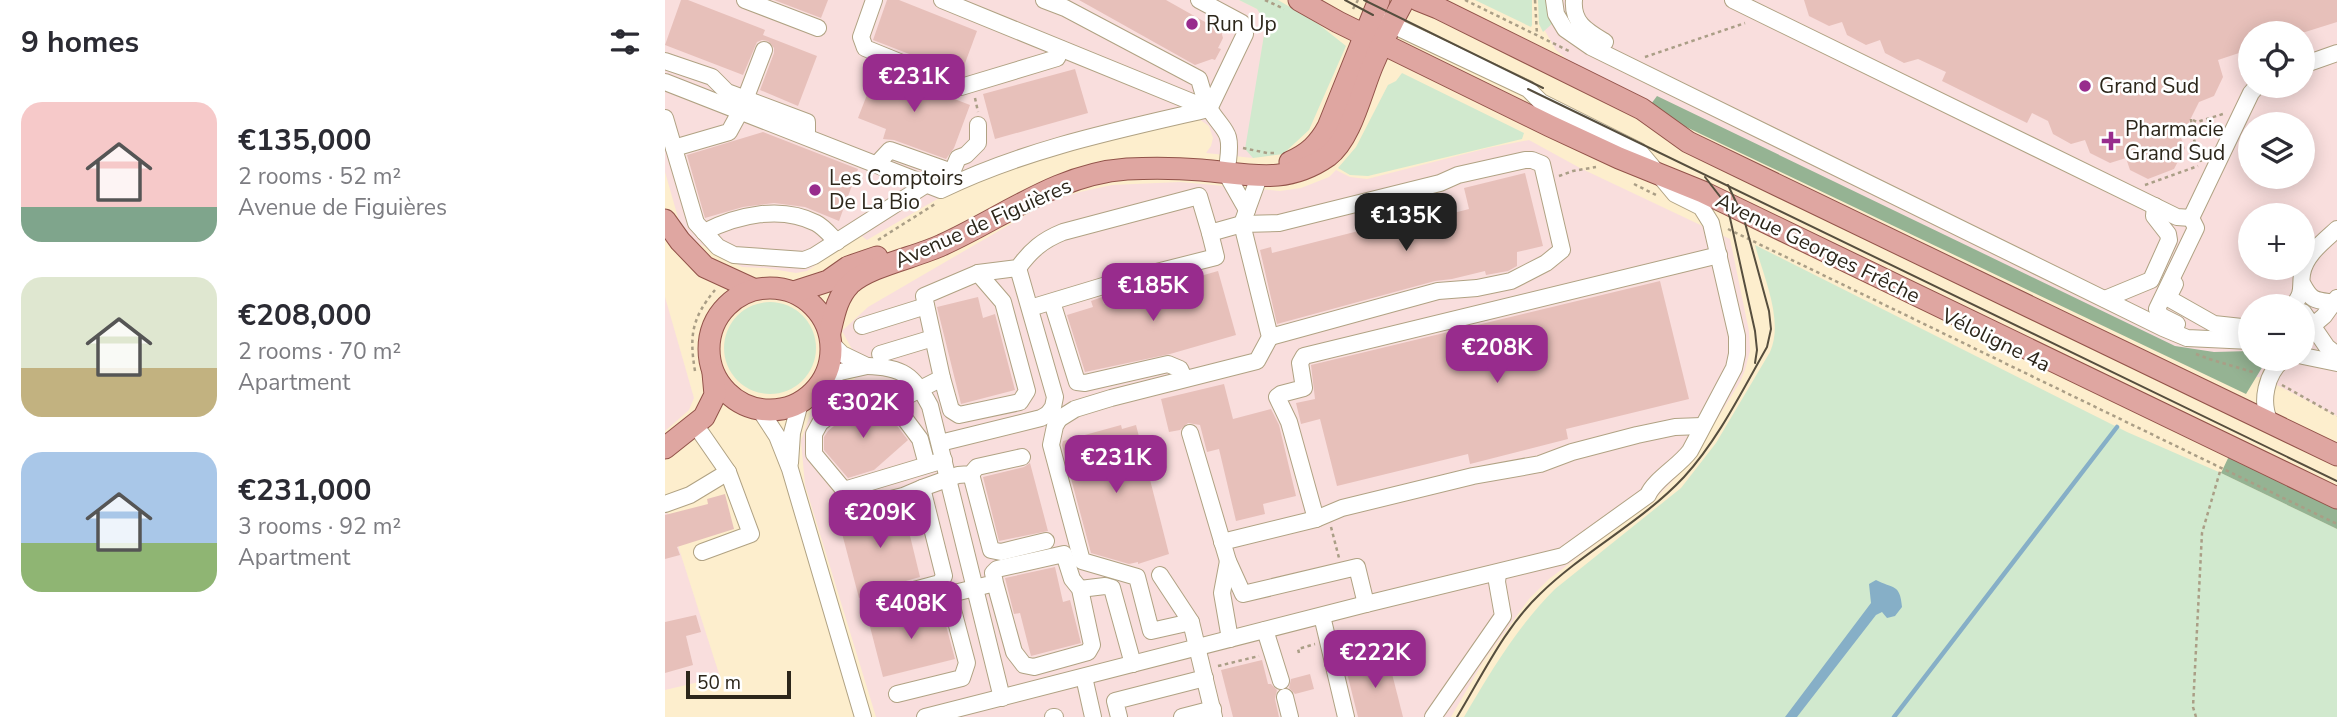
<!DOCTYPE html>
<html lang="en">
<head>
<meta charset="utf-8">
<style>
	:root { --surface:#fff; --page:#f7f7f7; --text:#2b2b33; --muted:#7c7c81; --accent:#982c8d }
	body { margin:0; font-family:"Nunito Sans",sans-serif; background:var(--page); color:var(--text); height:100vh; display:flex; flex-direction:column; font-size:26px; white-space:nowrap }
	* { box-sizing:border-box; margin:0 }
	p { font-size:23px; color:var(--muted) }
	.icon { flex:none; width:38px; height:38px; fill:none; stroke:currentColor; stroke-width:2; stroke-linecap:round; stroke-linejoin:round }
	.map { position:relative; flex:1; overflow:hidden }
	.drawer { display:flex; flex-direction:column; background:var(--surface); width:665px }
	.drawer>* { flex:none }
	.controls { position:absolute; left:1573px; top:21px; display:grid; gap:14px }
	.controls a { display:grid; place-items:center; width:77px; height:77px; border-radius:50%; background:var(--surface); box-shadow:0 4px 18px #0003; font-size:35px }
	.scale { position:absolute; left:21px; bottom:18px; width:105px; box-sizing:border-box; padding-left:7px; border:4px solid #2c261a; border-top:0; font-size:19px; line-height:24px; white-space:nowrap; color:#2c261a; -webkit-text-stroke:5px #fff; paint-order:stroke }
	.price { position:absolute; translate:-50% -60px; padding:0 16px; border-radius:14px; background:var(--accent); color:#fff; font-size:23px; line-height:46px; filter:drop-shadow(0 2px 4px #0008) }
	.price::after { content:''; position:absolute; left:50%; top:42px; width:21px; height:16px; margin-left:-10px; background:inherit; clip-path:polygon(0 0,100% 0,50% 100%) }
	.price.active { background:#222; color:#fff }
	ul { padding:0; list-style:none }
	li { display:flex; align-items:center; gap:21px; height:175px; padding:0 21px }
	li span { display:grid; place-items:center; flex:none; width:196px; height:140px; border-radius:21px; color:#555 }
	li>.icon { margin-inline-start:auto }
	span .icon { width:84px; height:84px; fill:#fffc; stroke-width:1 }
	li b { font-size:30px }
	h2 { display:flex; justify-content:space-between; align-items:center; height:84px; padding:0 21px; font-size:30px }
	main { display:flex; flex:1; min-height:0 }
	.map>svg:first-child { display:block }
</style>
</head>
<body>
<main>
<section class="drawer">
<h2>9 homes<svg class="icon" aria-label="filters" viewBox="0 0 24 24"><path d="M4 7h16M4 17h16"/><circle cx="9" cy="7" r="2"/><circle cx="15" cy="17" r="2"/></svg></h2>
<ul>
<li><span style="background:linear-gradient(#f6c9c9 75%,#7fa58c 0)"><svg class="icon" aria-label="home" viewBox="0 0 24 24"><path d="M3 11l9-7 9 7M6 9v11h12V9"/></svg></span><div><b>€135,000</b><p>2 rooms · 52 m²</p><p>Avenue de Figuières</p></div></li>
<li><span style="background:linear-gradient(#dfe7d0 65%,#c2b280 0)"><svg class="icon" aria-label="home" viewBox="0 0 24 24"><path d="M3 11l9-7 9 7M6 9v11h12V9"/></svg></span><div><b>€208,000</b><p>2 rooms · 70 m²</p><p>Apartment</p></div></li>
<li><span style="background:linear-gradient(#a9c7e8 65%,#8fb573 0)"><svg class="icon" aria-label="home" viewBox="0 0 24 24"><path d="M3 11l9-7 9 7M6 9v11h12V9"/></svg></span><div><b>€231,000</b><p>3 rooms · 92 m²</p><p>Apartment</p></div></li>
</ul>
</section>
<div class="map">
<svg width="1672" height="717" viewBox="0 0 1672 717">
	<rect width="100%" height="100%" fill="#fdeecd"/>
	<g fill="#f9dedd" fill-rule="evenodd">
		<polygon points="0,0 574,0 592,9 601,23 581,149 588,158 541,153 546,146 548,138 544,126 534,119 522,119 368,160 279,195 202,240 195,235 142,271 131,273 101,268 77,267 24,238 16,228 0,172"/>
		<path d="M874,0h798v416l-76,-39 -48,1 -639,-313 -18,-15 -15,-26zM1586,33h52v53h-52zM1586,124h52v53h-52zM1586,215h52v53h-52zM1586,306h52v53h-52z"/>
		<polygon points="864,140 915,168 1065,239 1084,331 1085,351 1080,370 1075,382 1025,463 990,499 884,579 864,599 818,662 786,717 211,717 140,485 136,441 147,409 190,379 187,349 177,331 203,307 385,201 415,192 447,185 515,182 615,191 636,188 664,177 671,170 685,177 702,179 823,148"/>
		<polygon points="0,297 29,398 24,410 0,431"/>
		<polygon points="0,505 55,677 0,690"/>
	</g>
	<g fill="#d1e9ce">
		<polygon points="574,0 613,0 652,23 681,46 644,130 618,154 588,158 580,149 601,23 592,9"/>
		<polygon points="810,0 867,0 867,25 866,27"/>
		<polygon points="873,0 883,0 888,23 878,32 874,24"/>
		<polygon points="737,73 859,133 857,139 703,176 685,175 673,168 691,147 723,85 731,81"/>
		<path d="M1090,245l372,187 94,41 116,56v188h-873c27,-46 53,-90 91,-128l126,-101 35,-45 54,-91c14,-31 -6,-74 -15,-107z"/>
		<circle cx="105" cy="348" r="46"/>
	</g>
	<g fill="#95b393">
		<polygon points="992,96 1510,346 1549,352 1585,351 1586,359 1600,359 1601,361 1581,394 1019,126 986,104"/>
		<polygon points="1565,454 1672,507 1672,529 1556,473"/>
	</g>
	<path fill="#86afc7" d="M1211,580c17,9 24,3 26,27l-7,9 -8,2 -5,-6 -6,3 -79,102h-12l86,-114 -2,-19z"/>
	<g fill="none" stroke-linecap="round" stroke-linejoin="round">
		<polyline stroke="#86afc7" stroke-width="4.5" points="1229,717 1452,427"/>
	</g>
	<g fill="#e7c0ba">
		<polygon points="16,0 23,0 100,30 98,35 152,56 133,106 95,90 109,53 109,48 103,41 97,40 92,42 78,75 0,45"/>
		<polygon points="109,0 163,0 156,18"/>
		<polygon points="222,0 234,0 312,31 296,74 208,40"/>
		<polygon points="414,0 501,0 556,31 558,38 553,48 556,49 550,60 547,59 530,65"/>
		<polygon points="1139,0 1672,0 1672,22 1637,33 1586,33 1586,49 1553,60 1558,77 1549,96 1534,102 1516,138 1520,148 1509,169 1483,179 1465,170 1461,158 1445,163 1425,153 1420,140 1406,144 1388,134 1383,121 1367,113 1362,123 1277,81 1281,72 1253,59 1239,63 1220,53 1215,40 1201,45 1182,35 1177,22 1164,26 1144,16"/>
		<polygon points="212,69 305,105 289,148 281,159 229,140 218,139 221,129 193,118"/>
		<polygon points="410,69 423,113 330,139 318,94"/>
		<polygon points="98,132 193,169 174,221 140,207 109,203 78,207 40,218 22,155"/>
		<polygon points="860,173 878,246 852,252 852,266 843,271 821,275 820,271 787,279 770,281 612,324 595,250 606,247 607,253 717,225 719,231 804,209 799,188"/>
		<polygon points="553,271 571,335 505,354 420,372 402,315 428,307 426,301 437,297 439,304 468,295 466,289 483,285 485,291 512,283 511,278 523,275 525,279"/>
		<polygon points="995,281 1024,399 901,429 903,439 805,464 803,454 672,486 655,419 636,424 631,403 650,399 646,365"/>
		<polygon points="313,297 318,318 330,314 350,390 296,404 272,307"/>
		<polygon points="559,384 568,419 606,409 614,425 631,496 598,504 600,514 571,521 554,449 542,452 535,425 523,423 515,430 504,432 496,399"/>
		<polygon points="203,403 214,406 219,409 243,440 209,470 183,478 159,450 159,437 163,431 181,416 196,404"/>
		<polygon points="456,425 457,429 471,425 504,554 473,564 473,562 464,564 426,553 397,445 398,441"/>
		<polygon points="365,463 383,531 334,541 318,477 359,467"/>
		<polygon points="60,494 69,529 12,547 15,555 0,559 0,515 43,504 42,499"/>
		<polygon points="238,507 255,577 209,590 202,596 194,598 174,522"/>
		<polygon points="390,567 398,602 405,600 416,643 366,656 355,613 349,614 340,578"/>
		<polygon points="276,607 290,659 218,677 203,619 225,614 236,617"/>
		<polygon points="31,615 36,632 21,636 28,665 0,673 0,622"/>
		<polygon points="723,658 738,717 693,717 681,669"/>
		<polygon points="597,660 603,684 606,684 612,690 610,699 614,717 568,717 556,670"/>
		<polygon points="645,674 649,689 630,694 624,688 626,679"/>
	</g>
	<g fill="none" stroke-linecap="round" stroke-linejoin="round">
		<g stroke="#b0a283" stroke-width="18">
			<g id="minor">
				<polyline points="80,0 153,28"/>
				<polyline points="209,0 196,37 200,48 296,87 392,58 396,49"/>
				<polyline points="277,0 544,109"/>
				<path d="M379,0l21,8 134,71c3,10 6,23 11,31 15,23 22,20 18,51"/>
				<polyline points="534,0 577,23 580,34 544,109"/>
				<polyline points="889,0 891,14 900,29 926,47 1498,328 1522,338 1586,341"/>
				<path d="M909,0c-2,23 13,31 31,42"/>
				<polyline points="1068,0 1512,217 1526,218"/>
				<polyline points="0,61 47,77 62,92 142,122 142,136"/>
				<polyline points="1638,65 1672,53"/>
				<path d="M0,82l276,108c84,-41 177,-60 268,-81"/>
				<polyline points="0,118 31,223 53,247 69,255 139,260 149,256 262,184"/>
				<polyline points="9,148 64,132 76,110 99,50"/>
				<polyline points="211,165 225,150 287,172 293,181"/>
				<polyline points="287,172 293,158 301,155 313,143 313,125"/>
				<polyline points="561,173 582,210 594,177"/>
				<polyline points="1526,218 1586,93 1592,86"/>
				<path d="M39,232c33,-17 77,-27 112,-9 8,4 15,13 21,19"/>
				<polyline points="353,268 390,397 388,407 383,414"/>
				<polyline points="1510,284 1503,298 1549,324 1586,328"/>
				<path d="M1638,285c9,17 13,15 32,18"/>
				<polyline points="1440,299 1486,280 1504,240 1503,234 1489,216 1490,206"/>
				<polyline points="387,302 412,382 420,383 503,364 515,369 519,378"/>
				<path d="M1628,306c11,-14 7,-17 9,-32 3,-19 22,-33 35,-45"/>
				<polyline points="365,308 448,283 551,257 545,233"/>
				<polyline points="1638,312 1662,347 1672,355"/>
				<polyline points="1512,324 1496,316 1492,309 1531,228 1526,218"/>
				<polyline points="197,326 261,306"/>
				<polyline points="1638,334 1659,316 1672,298"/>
				<polyline points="215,354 268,338"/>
				<polyline points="1638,356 1672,363"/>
				<path d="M202,366c35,1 47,9 63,40l72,292"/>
				<polyline points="277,378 286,410 294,415 355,402 362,391 338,302 313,273"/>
				<polyline points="155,384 175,372 202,366 177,354 167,344"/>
				<path d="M228,403l49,-25 -18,-82 54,-23 40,-5c13,-18 25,-28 45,-36l136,-36 11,37 32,-9 37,-1 161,-40 18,-8 67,-15h7l10,4 20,86 -16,13 -35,18 -34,7 -39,3 -168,46"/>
				<polyline points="95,410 112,436 125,469 198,717"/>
				<polyline points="394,419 390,426 386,445 417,561 472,577 486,631 526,622"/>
				<path d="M1605,422c-10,-20 -4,-49 14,-63"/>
				<polyline points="36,433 63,472 86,534 37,552"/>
				<polyline points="525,433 563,561 578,594 692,567 701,604"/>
				<polyline points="275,443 376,418 383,414 394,419 410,409 446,398 592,361 605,337 577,224 582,210"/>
				<polyline points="125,463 127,433 135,403"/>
				<polyline points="262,465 255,439 228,403 219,396 203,392 192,394 155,423 149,434 149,454 179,490 279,460"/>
				<polyline points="306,474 326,550 336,552 381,541"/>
				<polyline points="257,488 293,475 306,474 312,467 357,457"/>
				<polyline points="0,504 25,495 63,472"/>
				<polyline points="175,512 238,496 257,488 279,576 275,583 212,600"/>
				<polyline points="651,519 624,422 612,397 616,394 639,388 635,363 639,356 1054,255"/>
				<polyline points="557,542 651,519 677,508 808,476 875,464 907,452 972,435 1010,427 1037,426"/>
				<polyline points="563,561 557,593 565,639"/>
				<polyline points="495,575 526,622 549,717"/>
				<polyline points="415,589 440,586 447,588 468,664"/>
				<polyline points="233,607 330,583 349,652 359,665 369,667 423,652 427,645 415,589 407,579 399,554 332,569 328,573 330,583"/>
				<polyline points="657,616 681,717"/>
				<polyline points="600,630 616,681"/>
				<polyline points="419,677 428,717"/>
				<polyline points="232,694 297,678 302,663 284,595"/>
				<polyline points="620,697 625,717"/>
				<path d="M260,717l441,-113 197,-48 85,-61c6,-15 31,-29 42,-44l44,-83 3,-14v-18l-26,-113 -10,-16 -26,-13 -36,-43 -98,-49 -13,-13 -146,-69"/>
				<polyline points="388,717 390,717"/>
				<polyline points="454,717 450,701 540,678"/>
				<polyline points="517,717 548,709"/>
				<polyline points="768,717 838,616 832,582 833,573"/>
			</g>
		</g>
		<g stroke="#925349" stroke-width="23">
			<g id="major">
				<polyline points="634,0 673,22 885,126 954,158 1038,192 1672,498"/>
				<polyline points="753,0 773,8 977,109 1023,142 1672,455"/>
				<path d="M625,162c18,-8 29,-18 38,-35l51,-127"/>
				<polyline points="0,220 15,241 40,267 88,289"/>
				<circle cx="105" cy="349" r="61"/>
				<polyline points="129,292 163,281 183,267 212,257"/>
				<path d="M165,332c4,-17 7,-35 20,-48 19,-18 67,-27 92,-39 62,-28 115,-71 185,-76 24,-1 49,-1 74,1 48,4 84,16 127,-14 24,-18 34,-68 46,-94 9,-21 19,-42 30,-62"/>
				<polyline points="0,448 39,417 50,395 48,373"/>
			</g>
		</g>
		<g stroke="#aa9e86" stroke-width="2.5" stroke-dasharray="3.5 3.5" stroke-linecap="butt">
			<polyline points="600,0 619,9"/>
			<polyline points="800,0 904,51"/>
			<polyline points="870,0 872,35"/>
			<polyline points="688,9 693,0"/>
			<polyline points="980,57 1080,23"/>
			<polyline points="310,98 313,112"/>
			<polyline points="1526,119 1527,133 1536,162"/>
			<polyline points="1528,120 1532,122 1558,114"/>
			<polyline points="578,148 602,153 609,153"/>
			<polyline points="894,176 908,171 931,167"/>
			<polyline points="969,184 991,195"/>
			<polyline points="1480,185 1533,166"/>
			<polyline points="1063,229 1672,524"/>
			<polyline points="213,240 270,204"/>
			<polyline points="1531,354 1544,359 1591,373"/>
			<path d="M30,371c-6,-36 -3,-53 20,-81"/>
			<polyline points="1617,385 1672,416"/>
			<polyline points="666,527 674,558"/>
			<polyline points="634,653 633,649 650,644"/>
			<polyline points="553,666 594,656"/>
			<polyline points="1531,717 1528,707 1537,533 1556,468"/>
		</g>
		<use href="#minor" stroke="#fff" stroke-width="16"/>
		<use href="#major" stroke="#dfa6a1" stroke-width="21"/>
		<g stroke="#564e3e" stroke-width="2">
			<polyline points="680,0 708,15"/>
			<polyline points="699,0 878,88"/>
			<polyline points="863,89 1672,481"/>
			<polyline points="1040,177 1060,203 1065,218 1090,331 1092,350 1090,363"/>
			<path d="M792,717c25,-41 48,-90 83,-123 44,-43 102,-72 144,-117 34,-37 58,-86 83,-130l4,-18 -2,-18 -25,-92 -16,-34"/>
		</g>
	</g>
	<g fill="#982c8d" stroke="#fff" stroke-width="2.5">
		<circle cx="527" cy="24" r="7"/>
		<circle cx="1420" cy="86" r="7"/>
		<path d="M1442.5 130.5h7v7h7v7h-7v7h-7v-7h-7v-7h7z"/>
		<circle cx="150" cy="190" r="7"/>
	</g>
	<g text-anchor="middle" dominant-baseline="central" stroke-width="5" stroke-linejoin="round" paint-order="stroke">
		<g font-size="21" fill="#2c261a" stroke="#fff" text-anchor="start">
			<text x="541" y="24">Run Up</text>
			<text x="1434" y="86">Grand Sud</text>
			<text x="1460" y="129">Pharmacie<tspan x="1460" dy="24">Grand Sud</tspan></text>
			<text x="164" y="178">Les Comptoirs<tspan x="164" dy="24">De La Bio</tspan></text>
		</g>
		<g font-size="21" fill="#2c261a" stroke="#fff">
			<text transform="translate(318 223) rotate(-24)">Avenue de Figuières</text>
			<text transform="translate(1153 248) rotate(26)">Avenue Georges Frêche</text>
			<text transform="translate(1331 340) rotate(26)">Véloligne 4a</text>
		</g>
	</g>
</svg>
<div class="controls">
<a><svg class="icon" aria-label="locate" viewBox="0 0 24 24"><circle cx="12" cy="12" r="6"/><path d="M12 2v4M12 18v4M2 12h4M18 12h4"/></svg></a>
<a><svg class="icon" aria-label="layers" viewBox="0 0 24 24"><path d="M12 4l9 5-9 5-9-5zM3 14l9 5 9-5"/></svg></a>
<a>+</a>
<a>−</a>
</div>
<div class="scale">50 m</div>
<b class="price" style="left:249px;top:114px">€231K</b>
<b class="price active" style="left:741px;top:253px">€135K</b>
<b class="price" style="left:488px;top:323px">€185K</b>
<b class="price" style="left:832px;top:385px">€208K</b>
<b class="price" style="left:198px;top:440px">€302K</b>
<b class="price" style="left:451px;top:495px">€231K</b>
<b class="price" style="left:215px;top:550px">€209K</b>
<b class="price" style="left:246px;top:641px">€408K</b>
<b class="price" style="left:710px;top:690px">€222K</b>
</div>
</main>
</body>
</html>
